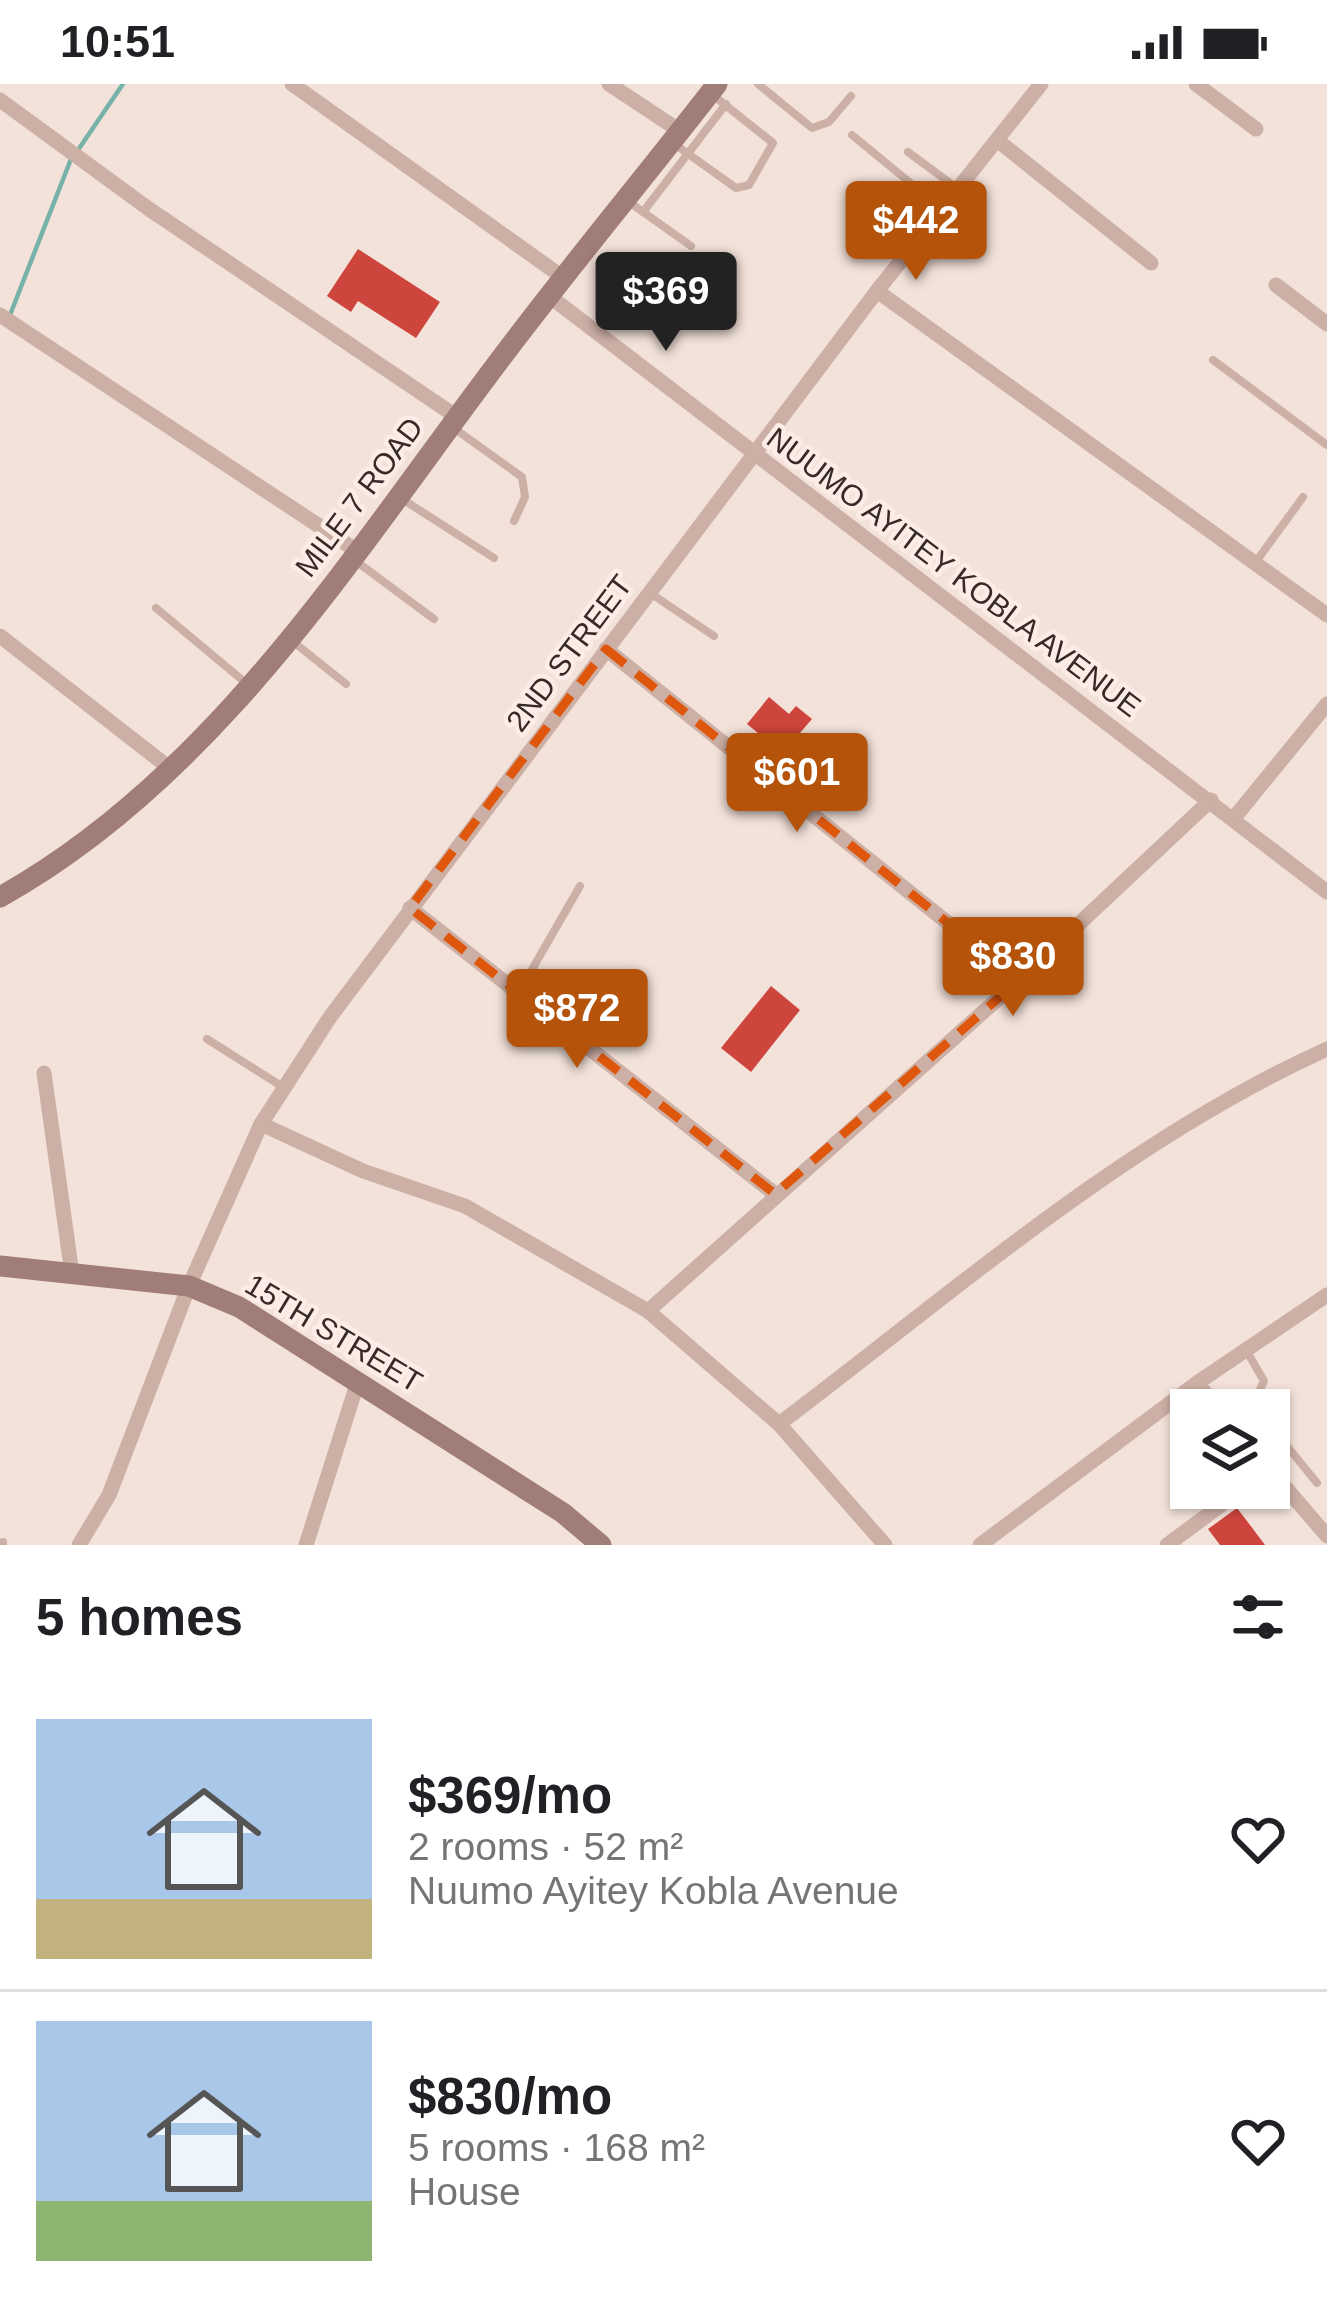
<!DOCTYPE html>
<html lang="en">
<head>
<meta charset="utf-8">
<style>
	:root { --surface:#fff; --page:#f2f2f2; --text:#202124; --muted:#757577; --line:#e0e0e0; --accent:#b45309 }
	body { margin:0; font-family:Arial,sans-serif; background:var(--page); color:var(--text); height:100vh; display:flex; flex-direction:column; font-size:45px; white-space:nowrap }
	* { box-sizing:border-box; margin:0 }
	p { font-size:39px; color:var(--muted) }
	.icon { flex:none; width:66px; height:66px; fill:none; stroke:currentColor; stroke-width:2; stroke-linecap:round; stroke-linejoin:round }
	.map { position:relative; height:1461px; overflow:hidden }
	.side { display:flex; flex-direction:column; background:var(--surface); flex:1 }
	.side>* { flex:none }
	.fabs { position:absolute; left:1170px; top:1305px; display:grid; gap:24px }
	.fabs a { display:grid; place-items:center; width:120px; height:120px; border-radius:0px; background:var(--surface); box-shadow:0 3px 9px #0004; font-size:60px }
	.price { position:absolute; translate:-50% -102px; padding:0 27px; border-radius:12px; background:var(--accent); color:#fff; font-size:39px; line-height:78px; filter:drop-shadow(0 3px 6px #0008) }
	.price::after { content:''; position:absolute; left:50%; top:72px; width:36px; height:27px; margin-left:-18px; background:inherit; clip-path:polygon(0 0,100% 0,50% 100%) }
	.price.active { background:#222; color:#fff }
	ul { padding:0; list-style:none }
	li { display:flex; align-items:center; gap:36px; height:300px; padding:0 36px }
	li+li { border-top:3px solid var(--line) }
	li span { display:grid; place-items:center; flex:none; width:336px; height:240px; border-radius:0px; color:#555 }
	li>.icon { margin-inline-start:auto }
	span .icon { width:144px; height:144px; fill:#fffc; stroke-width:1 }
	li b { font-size:51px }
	h2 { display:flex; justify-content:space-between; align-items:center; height:144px; padding:0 36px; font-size:51px }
	.status { display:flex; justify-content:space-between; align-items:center; height:84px; padding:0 60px; background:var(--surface); direction:ltr }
	.status svg { height:33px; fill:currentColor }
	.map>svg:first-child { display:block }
</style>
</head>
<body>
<div class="status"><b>10:51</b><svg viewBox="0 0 49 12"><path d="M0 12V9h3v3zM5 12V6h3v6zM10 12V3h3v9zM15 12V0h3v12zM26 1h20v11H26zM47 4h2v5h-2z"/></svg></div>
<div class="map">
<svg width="1327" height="1461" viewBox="0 0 1327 1461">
	<rect width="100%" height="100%" fill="#f3e2d9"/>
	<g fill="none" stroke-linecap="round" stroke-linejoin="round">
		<g stroke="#77b2a9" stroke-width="4.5">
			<polyline points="78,66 123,0"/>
			<polyline points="10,231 71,75"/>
		</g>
	</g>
	<g fill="#ce453d">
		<polygon points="358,165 440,218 416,254 358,217 351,228 327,212"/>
		<polygon points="769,613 789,630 796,622 812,635 787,664 773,653 769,658 747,640"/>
		<polygon points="771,902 800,926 751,988 721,964"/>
		<polygon points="1237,1424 1250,1441 1265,1461 1220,1461 1208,1445"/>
	</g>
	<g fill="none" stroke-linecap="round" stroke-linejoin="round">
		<g stroke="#ccafa5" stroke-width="8">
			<polyline points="758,0 812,44 829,38 851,12"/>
			<polyline points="852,51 942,125"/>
			<polyline points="673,59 736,104 749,101 773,59 714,12"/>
			<polyline points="908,68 958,105"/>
			<polyline points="629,118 691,162"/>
			<polyline points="643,128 726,20"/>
			<polyline points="1213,276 1327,361"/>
			<polyline points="455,345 522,393 525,413 514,437"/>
			<polyline points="399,413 494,474"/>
			<polyline points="353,475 434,535"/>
			<polyline points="1255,479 1303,413"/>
			<polyline points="650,509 714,552"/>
			<polyline points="156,524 247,600"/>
			<polyline points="291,556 346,600"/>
			<polyline points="519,908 580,802"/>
			<polyline points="207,955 283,1003"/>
			<polyline points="1246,1266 1264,1297 1255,1317 1258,1326"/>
			<polyline points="1269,1340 1317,1399"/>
			<polyline points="3,1461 3,1458"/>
		</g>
		<g stroke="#ccafa5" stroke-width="15">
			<polyline points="292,0 561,192"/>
			<polyline points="609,0 680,47"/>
			<polyline points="1196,0 1256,45"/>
			<polyline points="0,16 149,125 457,333"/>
			<polyline points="997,56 1151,179"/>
			<polyline points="1276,201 1327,240"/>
			<polyline points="877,207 1327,531"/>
			<polyline points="548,211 1327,808"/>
			<polyline points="0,231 357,467"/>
			<polyline points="0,552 172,686"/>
			<polyline points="606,565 1019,896"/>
			<polyline points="1234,734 1327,620"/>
			<polyline points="410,824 775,1110"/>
			<polyline points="44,989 72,1190"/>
			<polyline points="261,1040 363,1087 465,1122 648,1227 779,1340 885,1461"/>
			<polyline points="648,1227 1019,896 1211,716"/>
			<polyline points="1197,1299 1220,1326"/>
			<path d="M779,1340c175,-132 347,-284 548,-375"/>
			<polyline points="1269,1384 1327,1452"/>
			<polyline points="79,1461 109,1411 189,1202 261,1040 330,933 877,207 1041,0"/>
			<polyline points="306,1461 358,1297"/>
			<polyline points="980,1461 1197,1299 1327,1211"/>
			<polyline points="1167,1461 1244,1404"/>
		</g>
		<g stroke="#a07d76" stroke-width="21">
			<path d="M0,813c210,-117 346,-332 487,-520 74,-100 154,-195 230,-293"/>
			<polyline points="0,1182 189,1202 239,1223 563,1429 601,1461"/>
		</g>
	</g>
	<path fill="none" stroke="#df570d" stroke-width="9" stroke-dasharray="24 15" stroke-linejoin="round" d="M606,565l413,331 -244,214 -365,-286z"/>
	<g text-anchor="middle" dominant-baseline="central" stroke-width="9" stroke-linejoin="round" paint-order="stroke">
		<g font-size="30" fill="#372927" stroke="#fbede6">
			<text transform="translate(359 413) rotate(-53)">MILE 7 ROAD</text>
			<text transform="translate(954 488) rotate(37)">NUUMO AYITEY KOBLA AVENUE</text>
			<text transform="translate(569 569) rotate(-53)">2ND STREET</text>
			<text transform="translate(334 1249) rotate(31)">15TH STREET</text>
		</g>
	</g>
</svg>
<div class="fabs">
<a><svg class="icon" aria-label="layers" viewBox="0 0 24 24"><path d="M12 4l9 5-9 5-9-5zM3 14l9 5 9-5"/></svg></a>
</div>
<b class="price" style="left:916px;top:199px">$442</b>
<b class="price active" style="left:666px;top:270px">$369</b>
<b class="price" style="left:797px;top:751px">$601</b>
<b class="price" style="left:1013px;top:935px">$830</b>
<b class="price" style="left:577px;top:987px">$872</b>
</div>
<section class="side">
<h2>5 homes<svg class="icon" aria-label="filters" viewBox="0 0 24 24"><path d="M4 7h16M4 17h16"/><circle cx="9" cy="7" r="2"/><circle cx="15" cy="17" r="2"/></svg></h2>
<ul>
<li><span style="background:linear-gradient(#a9c7e8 75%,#c2b280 0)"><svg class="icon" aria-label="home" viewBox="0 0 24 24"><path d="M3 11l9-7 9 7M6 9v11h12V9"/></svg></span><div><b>$369/mo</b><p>2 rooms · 52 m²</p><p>Nuumo Ayitey Kobla Avenue</p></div><svg class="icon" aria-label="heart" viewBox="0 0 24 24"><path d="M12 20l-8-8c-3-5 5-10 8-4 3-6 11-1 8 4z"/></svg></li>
<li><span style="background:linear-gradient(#a9c7e8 75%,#8fb573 0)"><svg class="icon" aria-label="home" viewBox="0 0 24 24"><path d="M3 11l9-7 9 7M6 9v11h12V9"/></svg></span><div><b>$830/mo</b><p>5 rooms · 168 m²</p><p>House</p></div><svg class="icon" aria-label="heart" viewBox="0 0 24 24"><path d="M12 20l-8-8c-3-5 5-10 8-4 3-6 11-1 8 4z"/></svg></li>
</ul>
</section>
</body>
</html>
